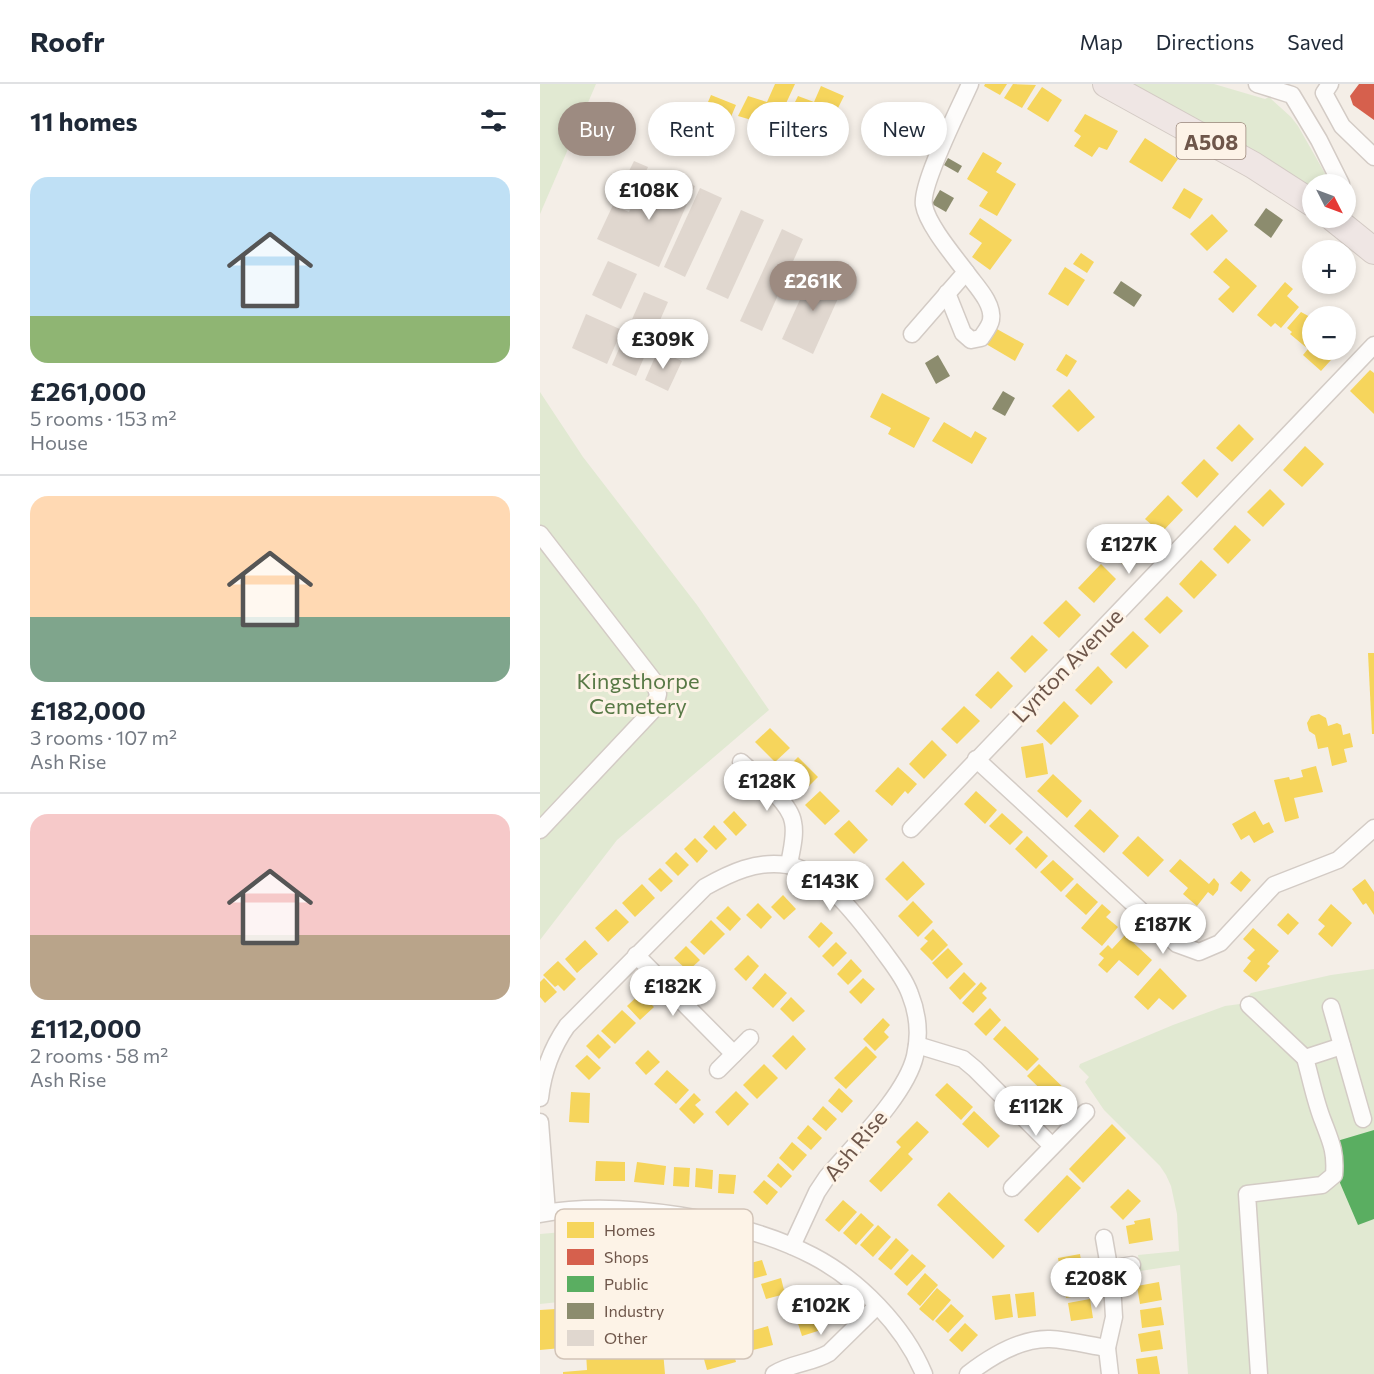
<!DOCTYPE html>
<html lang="en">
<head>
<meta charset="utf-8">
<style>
	:root { --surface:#fff; --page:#f2f2f3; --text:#1f2937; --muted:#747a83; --line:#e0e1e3; --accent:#9d8b81 }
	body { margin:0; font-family:Commissioner,sans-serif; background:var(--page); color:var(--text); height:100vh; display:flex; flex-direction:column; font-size:22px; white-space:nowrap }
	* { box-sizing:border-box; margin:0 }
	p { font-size:20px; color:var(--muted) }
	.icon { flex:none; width:33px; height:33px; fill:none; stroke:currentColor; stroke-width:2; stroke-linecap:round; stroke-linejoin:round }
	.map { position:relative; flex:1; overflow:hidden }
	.drawer { display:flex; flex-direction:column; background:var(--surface); width:540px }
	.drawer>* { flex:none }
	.guide { position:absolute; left:18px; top:18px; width:570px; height:54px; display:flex; gap:12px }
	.needle { width:39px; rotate:132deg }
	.buttons { position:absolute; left:762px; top:90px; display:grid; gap:12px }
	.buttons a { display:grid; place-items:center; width:54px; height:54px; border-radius:50%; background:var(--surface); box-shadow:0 3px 9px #0003; font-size:30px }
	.price { position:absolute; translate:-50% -51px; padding:0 14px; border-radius:21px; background:#fff; color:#222; font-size:20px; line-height:39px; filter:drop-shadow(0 2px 3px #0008) }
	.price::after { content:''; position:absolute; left:50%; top:36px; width:18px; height:14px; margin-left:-9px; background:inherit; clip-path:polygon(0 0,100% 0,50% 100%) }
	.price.on { background:var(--accent); color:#fff }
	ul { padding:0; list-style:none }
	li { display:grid; align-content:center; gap:12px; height:318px; padding:0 30px }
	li+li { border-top:2px solid var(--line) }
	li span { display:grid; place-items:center; height:186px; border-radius:18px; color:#555 }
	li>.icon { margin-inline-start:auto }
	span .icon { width:108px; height:108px; fill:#fffc; stroke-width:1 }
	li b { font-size:26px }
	h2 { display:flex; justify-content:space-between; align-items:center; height:72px; padding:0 30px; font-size:26px }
	.tag { padding:0 21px; border-radius:27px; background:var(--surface); box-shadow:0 3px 9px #0003; font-size:21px; line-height:54px }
	.tag.on { background:var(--accent); color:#fff }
	header { display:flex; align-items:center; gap:36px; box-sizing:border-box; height:84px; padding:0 30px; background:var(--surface); border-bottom:2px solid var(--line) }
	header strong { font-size:28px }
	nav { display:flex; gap:33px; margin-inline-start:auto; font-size:21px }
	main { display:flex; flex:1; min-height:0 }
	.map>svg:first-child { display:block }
</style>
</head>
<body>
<header>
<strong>Roofr</strong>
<nav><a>Map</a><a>Directions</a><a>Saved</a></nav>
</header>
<main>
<section class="drawer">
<h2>11 homes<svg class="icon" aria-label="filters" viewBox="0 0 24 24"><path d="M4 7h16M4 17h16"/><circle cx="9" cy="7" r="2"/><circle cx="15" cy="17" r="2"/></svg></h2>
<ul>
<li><span style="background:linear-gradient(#bfe0f5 75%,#8fb573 0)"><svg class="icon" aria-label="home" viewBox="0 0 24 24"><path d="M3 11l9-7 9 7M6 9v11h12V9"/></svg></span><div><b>£261,000</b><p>5 rooms · 153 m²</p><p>House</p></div></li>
<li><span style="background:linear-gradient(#ffd9b3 65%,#7fa58c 0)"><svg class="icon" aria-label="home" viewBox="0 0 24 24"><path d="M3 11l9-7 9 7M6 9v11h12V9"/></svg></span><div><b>£182,000</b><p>3 rooms · 107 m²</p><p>Ash Rise</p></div></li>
<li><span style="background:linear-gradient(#f6c9c9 65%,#b9a48a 0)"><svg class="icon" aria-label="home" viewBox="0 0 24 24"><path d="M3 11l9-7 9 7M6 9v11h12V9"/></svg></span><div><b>£112,000</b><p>2 rooms · 58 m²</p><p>Ash Rise</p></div></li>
</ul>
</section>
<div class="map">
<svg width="834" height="1290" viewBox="0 0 834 1290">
	<rect width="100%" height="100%" fill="#f4eee7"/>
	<g fill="#e1e9d2">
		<polygon points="0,0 56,0 0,130"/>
		<polygon points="590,0 674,0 725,15 729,13 751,33 758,42 791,100 772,100 772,103"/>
		<polygon points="0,308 43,373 157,521 229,626 77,756 0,856"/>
		<polygon points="834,885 834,1290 648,1290 640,1181 600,1187 598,1171 639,1167 637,1130 631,1102 626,1091 620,1082 564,1026 545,998 549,993 539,983 540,980 633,941 685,922 700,920 711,909 791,891"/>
		<polygon points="70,1144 96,1145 94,1174 95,1195 43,1200 19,1218 0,1220 0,1150"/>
	</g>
	<g fill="#f6d55c">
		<polygon points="235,0 255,0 235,43 198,32 208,12 227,18"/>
		<polygon points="445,0 467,0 460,11 444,2"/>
		<polygon points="473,0 496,1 482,24 464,14"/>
		<polygon points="281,2 304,12 291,38 253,22 258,12 274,18"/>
		<polygon points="502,3 522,16 508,38 487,25"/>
		<polygon points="171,11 196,21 177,66 160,60 168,36 162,32"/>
		<polygon points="545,30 578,47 567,66 559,63 552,73 534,62 541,52 534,47"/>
		<polygon points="605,54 638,75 622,98 589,78"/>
		<polygon points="443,68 462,79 456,88 476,100 457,132 439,122 448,108 427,95"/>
		<polygon points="644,104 663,115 650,135 632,124"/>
		<polygon points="672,130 688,147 667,167 650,150"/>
		<polygon points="440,134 472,156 450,186 432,173 442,159 429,150"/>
		<polygon points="541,169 554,178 547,189 533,180"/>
		<polygon points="686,174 717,202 693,229 678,215 690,203 673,188"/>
		<polygon points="525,183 545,196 528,222 508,210"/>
		<polygon points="745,198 753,205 747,212 759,223 741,244 735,239 731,243 717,231"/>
		<polygon points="761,228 772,234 772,266 800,266 781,287 763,271 768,265 750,250 752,248 747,244"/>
		<polygon points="455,244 484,260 475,277 446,260"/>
		<polygon points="526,270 537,277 527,293 516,286"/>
		<polygon points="830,286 834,289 834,330 810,307"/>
		<polygon points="529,305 555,333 538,348 512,322"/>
		<polygon points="342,309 390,334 374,364 348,350 351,344 330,333"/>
		<polygon points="404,338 431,354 435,347 447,354 432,380 392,357"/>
		<polygon points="699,340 714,355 692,378 676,364"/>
		<polygon points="765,362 784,380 762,403 743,386"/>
		<polygon points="664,375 679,390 657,414 641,399"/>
		<polygon points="730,405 745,420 723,443 707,428"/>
		<polygon points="628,411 643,426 621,449 605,435"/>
		<polygon points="695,441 711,456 688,480 673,465"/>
		<polygon points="594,446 610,461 587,484 571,470"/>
		<polygon points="661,476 677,491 654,515 639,500"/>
		<polygon points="561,480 576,495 554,519 538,504"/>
		<polygon points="627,512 643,527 620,550 604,535"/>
		<polygon points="526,516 541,531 519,554 503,539"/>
		<polygon points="593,547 609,562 586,585 570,570"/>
		<polygon points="492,551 508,566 485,589 470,574"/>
		<polygon points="828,569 834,569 834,650 832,650"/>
		<polygon points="558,582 573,598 551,621 535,606"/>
		<polygon points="458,587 473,602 451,625 435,611"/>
		<polygon points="524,617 539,632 511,661 496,647"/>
		<polygon points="424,622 440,637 417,660 401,645"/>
		<polygon points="779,630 786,634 788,642 797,639 801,641 803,651 810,649 813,663 804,665 807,678 792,682 788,663 778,665 775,651 769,647 767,639 771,632"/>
		<polygon points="230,644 250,664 235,678 215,658"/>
		<polygon points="392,656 407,671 384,695 369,680"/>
		<polygon points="503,659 508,690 486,694 481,663"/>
		<polygon points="258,673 278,693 263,708 243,688"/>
		<polygon points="776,682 783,708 754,714 759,734 745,738 734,696 749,693 750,696 763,693 761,686"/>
		<polygon points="358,683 377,700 368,710 365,707 352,722 335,707"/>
		<polygon points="513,690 542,717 527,734 497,707"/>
		<polygon points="280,707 300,727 285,741 265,721"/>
		<polygon points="436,707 457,726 445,740 424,720"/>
		<polygon points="550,725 579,752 564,769 534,742"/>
		<polygon points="194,727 207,741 196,752 183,738"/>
		<polygon points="715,727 723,741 729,738 734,748 714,759 709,751 701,756 692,740"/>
		<polygon points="462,729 483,748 470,761 449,742"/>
		<polygon points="309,736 328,756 314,770 294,750"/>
		<polygon points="174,741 187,755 176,766 163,753"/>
		<polygon points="487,752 508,772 496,785 475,765"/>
		<polygon points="598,752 624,776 608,793 582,769"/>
		<polygon points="155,754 168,767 157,779 144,765"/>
		<polygon points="136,768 149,781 138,792 125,779"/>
		<polygon points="640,775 669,800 674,794 679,800 678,806 673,812 668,808 657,822 643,810 648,804 629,787"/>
		<polygon points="513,776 534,795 521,808 500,788"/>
		<polygon points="363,777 385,800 367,817 345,795"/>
		<polygon points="120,784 133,797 121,808 108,795"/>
		<polygon points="701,787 711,796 701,808 690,799"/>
		<polygon points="825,795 834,808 834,831 826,819 823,821 812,805"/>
		<polygon points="537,799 558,818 546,831 525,812"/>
		<polygon points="102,800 115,814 95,833 82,819"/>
		<polygon points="243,811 256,825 244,836 231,823"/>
		<polygon points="373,817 393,838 378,853 358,832"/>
		<polygon points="218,819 232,833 221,845 206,831"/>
		<polygon points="562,820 571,828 566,833 578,843 562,862 541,844"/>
		<polygon points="791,820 812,839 792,863 778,850 785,842 778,836"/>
		<polygon points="188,822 201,835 190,847 176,834"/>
		<polygon points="76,825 89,838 68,858 55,844"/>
		<polygon points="748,829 759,839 748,851 737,841"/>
		<polygon points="171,836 185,850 164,871 150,858"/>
		<polygon points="281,838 293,849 279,864 268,853"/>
		<polygon points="713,844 739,867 727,880 730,882 716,898 703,887 711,877 707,874 715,866 703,855"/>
		<polygon points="393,845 408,861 392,877 380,865 388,857 384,854"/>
		<polygon points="585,851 612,876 598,892 579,876 567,889 558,881 564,874 559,870 568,861 572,865"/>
		<polygon points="45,856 58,870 37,889 25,875"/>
		<polygon points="296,858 307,869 293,883 282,872"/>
		<polygon points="146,862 160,876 148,887 134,874"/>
		<polygon points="408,864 423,880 407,895 392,879"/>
		<polygon points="208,871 219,882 206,897 194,885"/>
		<polygon points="311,875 322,887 308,901 297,890"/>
		<polygon points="18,877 36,895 24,907 18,901 15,903 3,891"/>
		<polygon points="620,884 647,912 633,926 619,914 608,926 594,913"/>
		<polygon points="424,888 436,900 420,916 409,904"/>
		<polygon points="225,889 247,909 233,924 212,904"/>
		<polygon points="4,894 17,908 5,919 0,913 0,898"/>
		<polygon points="323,894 335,905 321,920 309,908"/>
		<polygon points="441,898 447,904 442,909 447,914 433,929 422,919"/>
		<polygon points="104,906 111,914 108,917 114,923 100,936 87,922"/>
		<polygon points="251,913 265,927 253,938 240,925"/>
		<polygon points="450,924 461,936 446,952 434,940"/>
		<polygon points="82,926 96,939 75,960 61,947"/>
		<polygon points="343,934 350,941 344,948 349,953 335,967 323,955"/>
		<polygon points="465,942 499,975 487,987 453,955"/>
		<polygon points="58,950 71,963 59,975 46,962"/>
		<polygon points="253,951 266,965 246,986 232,972"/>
		<polygon points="326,962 337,973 306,1005 294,994"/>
		<polygon points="108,966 120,978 106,991 95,979"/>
		<polygon points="47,971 61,984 49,996 35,982"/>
		<polygon points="224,980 238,994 217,1015 203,1001"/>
		<polygon points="499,980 532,1012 520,1024 487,992"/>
		<polygon points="127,986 149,1006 136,1020 114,1000"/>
		<polygon points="407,999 433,1023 421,1036 395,1011"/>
		<polygon points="299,1004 313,1017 302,1029 288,1017"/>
		<polygon points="196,1007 209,1020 188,1042 175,1028"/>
		<polygon points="31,1008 50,1009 49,1039 29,1038"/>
		<polygon points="154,1009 161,1016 155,1021 164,1030 154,1040 139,1025"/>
		<polygon points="283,1022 297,1035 286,1047 272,1035"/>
		<polygon points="434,1027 460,1052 448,1064 422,1040"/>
		<polygon points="377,1037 389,1048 368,1070 373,1075 341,1108 329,1097 361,1063 356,1058"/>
		<polygon points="572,1040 586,1054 543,1099 529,1085"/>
		<polygon points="268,1041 282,1054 271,1066 257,1054"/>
		<polygon points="252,1058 267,1071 253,1087 239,1074"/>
		<polygon points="56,1077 85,1078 85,1097 55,1097"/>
		<polygon points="97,1078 126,1082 124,1101 94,1098"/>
		<polygon points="238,1079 252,1092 241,1104 227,1092"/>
		<polygon points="134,1083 150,1084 149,1103 133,1102"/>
		<polygon points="156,1084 173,1086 172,1105 155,1103"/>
		<polygon points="179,1090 196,1091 194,1110 178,1109"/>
		<polygon points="527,1091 541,1104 498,1149 484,1136"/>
		<polygon points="224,1096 238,1108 227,1121 213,1108"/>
		<polygon points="588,1105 601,1117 583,1136 570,1123"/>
		<polygon points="409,1108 465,1162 453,1175 397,1121"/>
		<polygon points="303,1116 317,1128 299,1148 285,1136"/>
		<polygon points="321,1129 334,1141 316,1161 303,1149"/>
		<polygon points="610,1134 613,1156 589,1160 586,1142 595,1140 594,1137"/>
		<polygon points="338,1141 351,1153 333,1173 320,1161"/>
		<polygon points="356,1154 369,1166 351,1186 338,1175"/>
		<polygon points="372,1170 386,1182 367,1202 354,1190"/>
		<polygon points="540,1170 543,1188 521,1192 518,1174"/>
		<polygon points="222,1176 227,1191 208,1196 203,1181"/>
		<polygon points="385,1189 398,1201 380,1222 367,1210"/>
		<polygon points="544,1192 548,1210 526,1214 523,1196"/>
		<polygon points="241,1194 245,1210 226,1215 221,1200"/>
		<polygon points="619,1198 622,1216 600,1220 597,1202"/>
		<polygon points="397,1204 411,1216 393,1237 379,1225"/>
		<polygon points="88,1207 92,1246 63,1249 65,1272 97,1270 97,1266 111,1264 111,1269 123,1267 125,1290 23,1290 23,1288 47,1286 46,1268 22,1270 21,1264 0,1266 0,1226 32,1224 34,1249 44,1249 43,1239 51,1239 49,1210"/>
		<polygon points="494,1208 496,1232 478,1234 475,1210"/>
		<polygon points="470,1210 473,1233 455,1236 452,1212"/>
		<polygon points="550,1215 553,1234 531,1237 528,1219"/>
		<polygon points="272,1218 281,1246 262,1252 253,1224"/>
		<polygon points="411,1220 424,1232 408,1249 395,1237"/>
		<polygon points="621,1223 624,1241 602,1244 600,1226"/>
		<polygon points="425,1239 438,1251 422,1268 409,1256"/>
		<polygon points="228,1242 233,1261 205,1268 200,1250"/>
		<polygon points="620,1246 623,1265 601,1268 598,1250"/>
		<polygon points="191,1260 196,1278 167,1286 162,1268"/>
		<polygon points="617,1272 620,1290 598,1290 596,1275"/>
	</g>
	<polygon fill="#d6604d" points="819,0 834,0 834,36 813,21 810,12"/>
	<polygon fill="#5aae61" points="834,1046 834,1135 818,1141 800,1099 801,1077 797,1057"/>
	<g fill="#8c8c6e">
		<polygon points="408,74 422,82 418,89 404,81"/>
		<polygon points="400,106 414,114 406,128 392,120"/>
		<polygon points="726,124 743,136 731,154 714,141"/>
		<polygon points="581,197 602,211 594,223 573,209"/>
		<polygon points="398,271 410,292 396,300 385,279"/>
		<polygon points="463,307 475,314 465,332 452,325"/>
	</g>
	<g fill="#e0d7cf">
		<polygon points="94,77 108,83 99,103 84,97"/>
		<polygon points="124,88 155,102 119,183 57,155 73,121 89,128 98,108 113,115"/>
		<polygon points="160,104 182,114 145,193 124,183"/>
		<polygon points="201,126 224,136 188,215 166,205"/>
		<polygon points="242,145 263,155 222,247 200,237"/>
		<polygon points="68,177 97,190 81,225 52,211"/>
		<polygon points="273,187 304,201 273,270 242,255"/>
		<polygon points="104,208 128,218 110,259 86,249"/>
		<polygon points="46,230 82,246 67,280 32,264"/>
		<polygon points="85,251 109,262 96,292 72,281"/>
		<polygon points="118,266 142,277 128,307 105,296"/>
	</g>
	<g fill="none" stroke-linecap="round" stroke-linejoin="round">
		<g stroke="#d3cbc5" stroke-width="19">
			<g id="minor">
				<polyline points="717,0 752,11 779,56 801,100"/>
				<polyline points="790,0 784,9 802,42 834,73"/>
				<path d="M407,209l16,40 8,7 10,-2c4,-6 9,-12 10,-18 3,-17 -16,-35 -25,-48"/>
				<path d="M372,250l54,-62c-12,-16 -39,-48 -42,-67 -4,-20 36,-98 46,-121"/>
				<polyline points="0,450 113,596 118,610 114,625 0,746"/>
				<polyline points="436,675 637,860 659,868 680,859 734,801 798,776 834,744"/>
				<path d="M201,678c15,14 49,40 52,60 3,14 -2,29 -4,43"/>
				<polyline points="371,745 834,261"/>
				<polyline points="96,871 194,970"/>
				<polyline points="709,921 765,974"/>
				<polyline points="791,923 823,1035"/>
				<polyline points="377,961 423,975 435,985 512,1062"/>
				<polyline points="178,986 210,954"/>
				<path d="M0,1014c3,-27 11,-49 27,-72l138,-139c25,-14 52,-27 82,-22 36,5 73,55 94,83 10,14 23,29 29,46 8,20 10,41 5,62 -9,39 -62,90 -88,121l-10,15 -25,54"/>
				<polyline points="0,1038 7,1128"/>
				<polyline points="472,1104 546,1028"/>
				<path d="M0,1130c79,-15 202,5 273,42 46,24 91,70 111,118"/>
				<polyline points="564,1154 572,1200 574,1233 567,1264 570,1290"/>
				<polyline points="569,1185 592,1181"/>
				<polyline points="121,1256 113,1189 122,1130"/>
				<polyline points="80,1261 143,1255"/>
				<path d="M234,1290c17,-11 38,-11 55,-21l48,-47"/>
				<path d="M428,1290c22,-17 53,-36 82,-35 19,1 38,6 57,9"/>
				<path d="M719,1290l-12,-180 75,-9 12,-10c2,-23 -3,-33 -11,-54 -8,-20 -12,-42 -18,-63l37,-12"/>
			</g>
		</g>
		<g stroke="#d3cac4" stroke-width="28">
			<g id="highway">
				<polyline points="566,0 713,81 772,119"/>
				<polyline points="793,134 834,167"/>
			</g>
		</g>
		<use href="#minor" stroke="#fdfcfb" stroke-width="16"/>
		<use href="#highway" stroke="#efe6e4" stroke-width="26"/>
	</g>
	<g text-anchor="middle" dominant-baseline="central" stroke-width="6" stroke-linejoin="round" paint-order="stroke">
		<rect fill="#fdf3e7" stroke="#998579" stroke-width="1.5" x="636.5" y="39" width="69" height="36" rx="4.5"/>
		<g font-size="21" font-weight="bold" fill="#6e564a">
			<text x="671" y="57">A508</text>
		</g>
		<g font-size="22" fill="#6e564a" stroke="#fdf3e7">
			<text transform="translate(527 581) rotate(-46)">Lynton Avenue</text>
			<text transform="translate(315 1061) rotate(-50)">Ash Rise</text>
		</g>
		<g font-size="22" fill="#587946" stroke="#fdf3e7">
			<text x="98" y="596">Kingsthorpe<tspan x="98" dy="25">Cemetery</tspan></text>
		</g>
	</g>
	<rect x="15" y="1125" width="198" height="150" rx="9" fill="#fdf3e7" stroke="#d2c4b8" stroke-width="1.5"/>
	<rect x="27" y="1138" width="27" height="16" fill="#f6d55c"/>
	<rect x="27" y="1165" width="27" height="16" fill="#d6604d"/>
	<rect x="27" y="1192" width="27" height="16" fill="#5aae61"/>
	<rect x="27" y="1219" width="27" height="16" fill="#8c8c6e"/>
	<rect x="27" y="1246" width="27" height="16" fill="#e0d7cf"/>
	<g font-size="16" fill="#6e564a">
		<text x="64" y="1152">Homes</text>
		<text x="64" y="1179">Shops</text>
		<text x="64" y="1206">Public</text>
		<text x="64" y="1233">Industry</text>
		<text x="64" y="1260">Other</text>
	</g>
</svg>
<div class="buttons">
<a><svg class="needle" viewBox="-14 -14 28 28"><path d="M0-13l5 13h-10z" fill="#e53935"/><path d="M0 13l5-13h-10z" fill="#747a83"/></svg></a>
<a>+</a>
<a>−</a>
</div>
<b class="price" style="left:109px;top:137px">£108K</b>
<b class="price on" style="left:273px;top:228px">£261K</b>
<b class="price" style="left:123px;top:286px">£309K</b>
<b class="price" style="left:589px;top:491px">£127K</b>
<b class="price" style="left:227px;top:728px">£128K</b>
<b class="price" style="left:290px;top:828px">£143K</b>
<b class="price" style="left:623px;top:871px">£187K</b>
<b class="price" style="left:133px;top:933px">£182K</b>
<b class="price" style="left:496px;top:1053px">£112K</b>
<b class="price" style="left:556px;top:1225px">£208K</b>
<b class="price" style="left:281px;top:1252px">£102K</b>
<div class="guide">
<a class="tag on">Buy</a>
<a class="tag">Rent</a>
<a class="tag">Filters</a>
<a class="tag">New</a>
</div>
</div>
</main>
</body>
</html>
